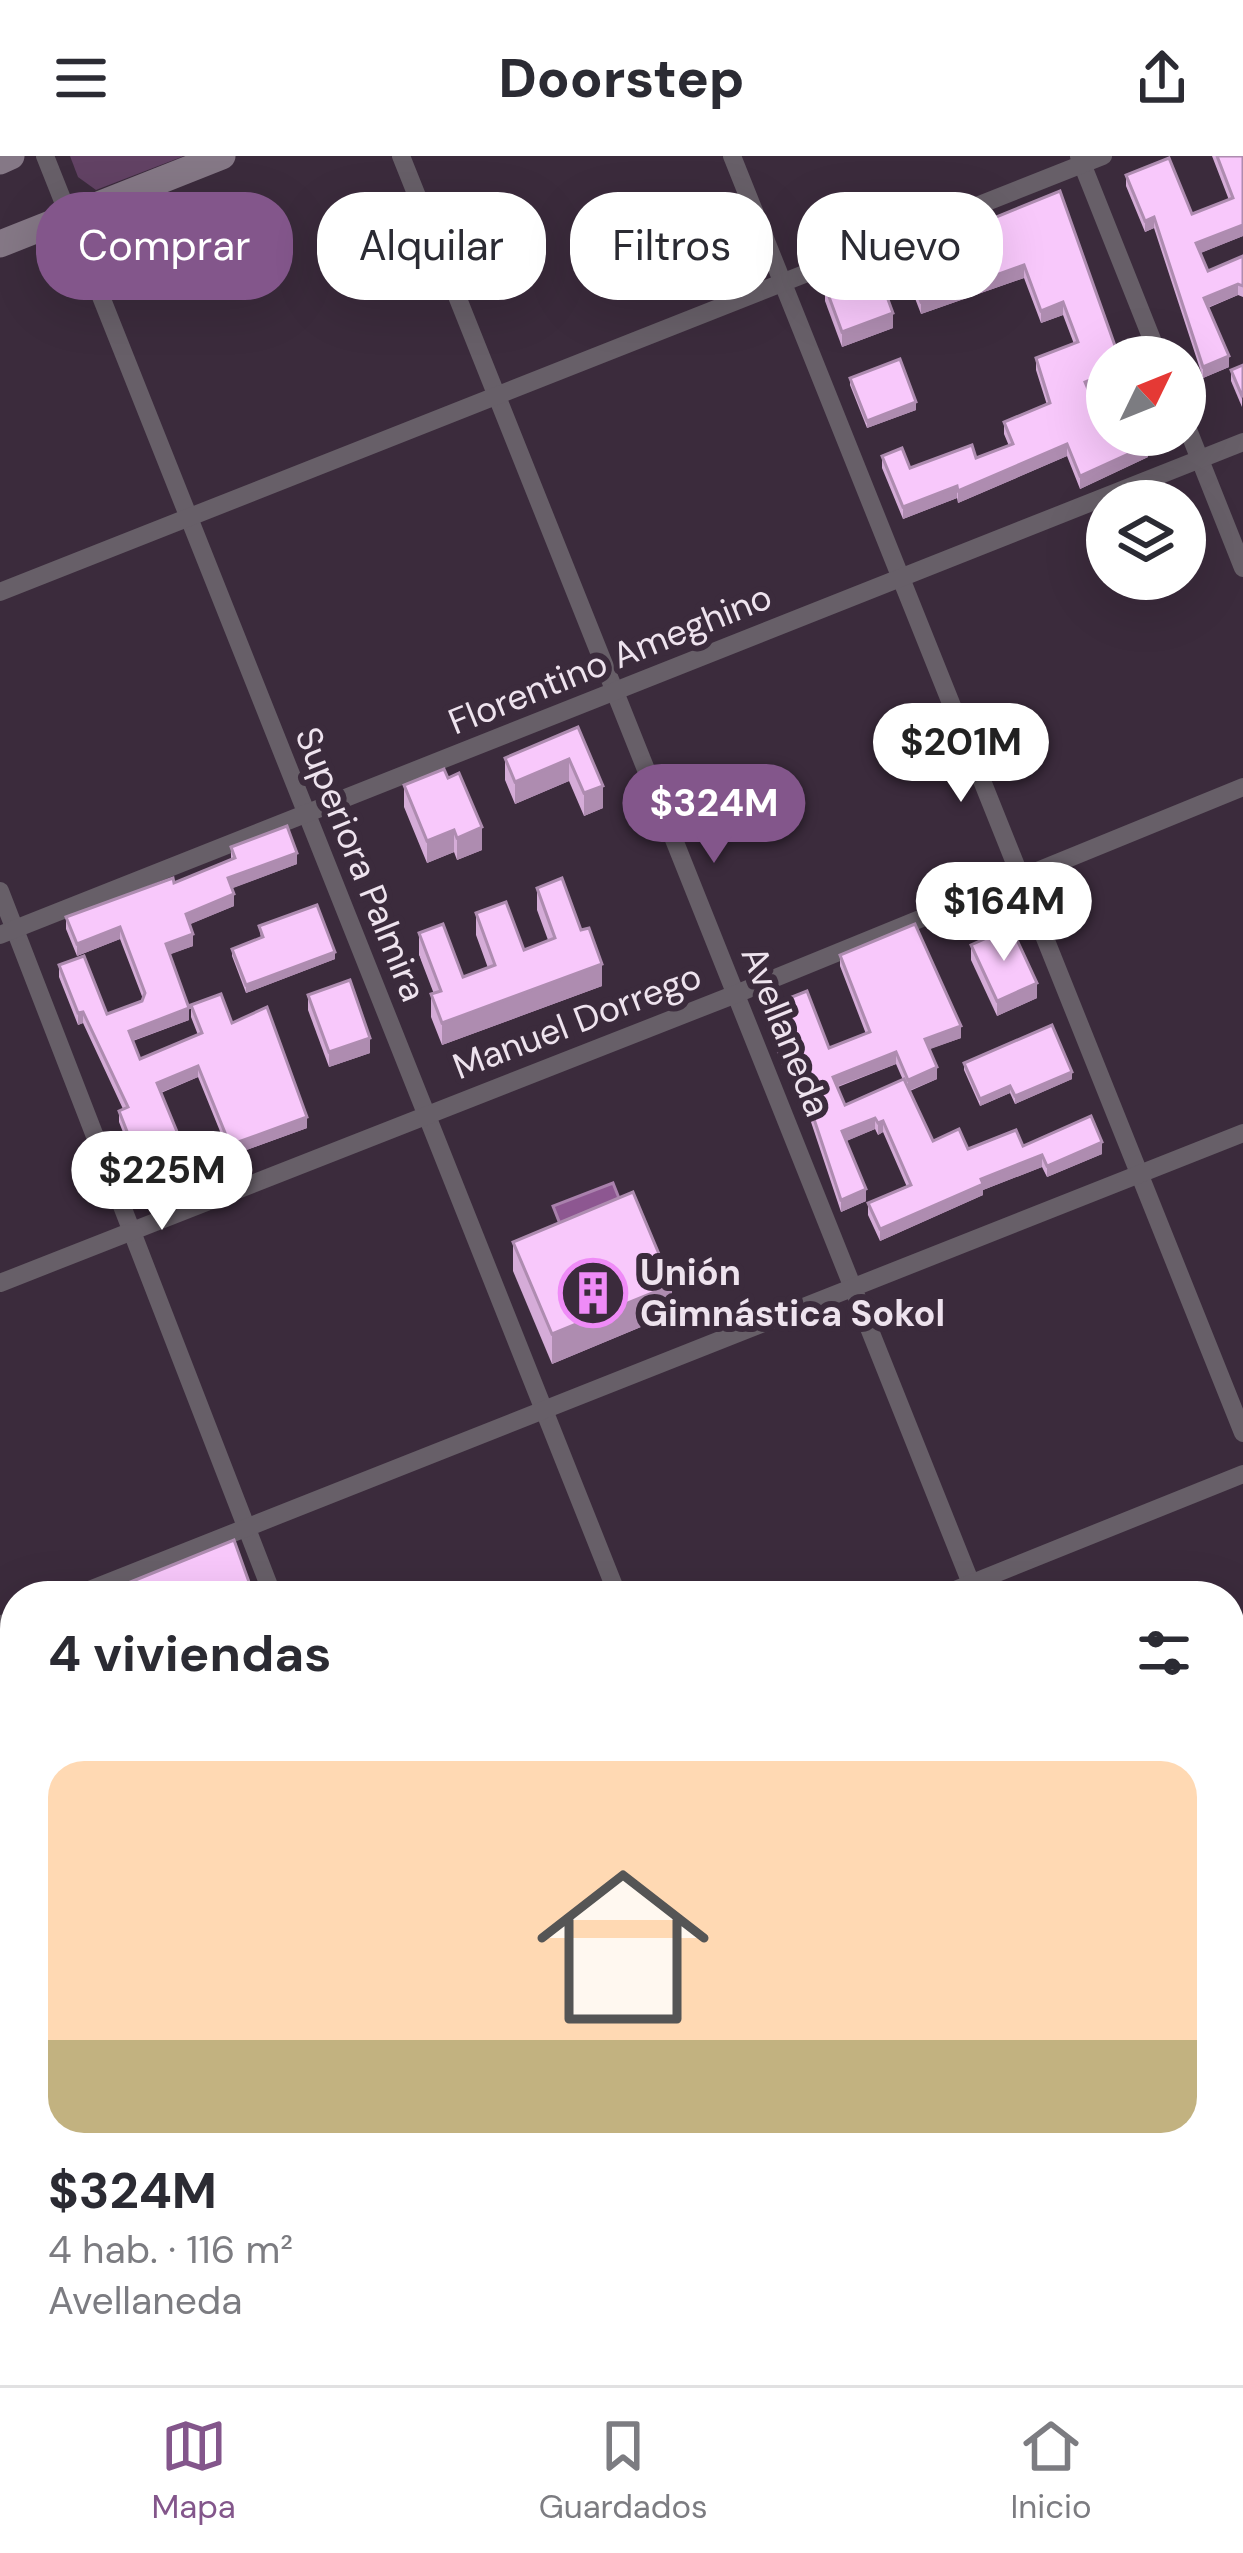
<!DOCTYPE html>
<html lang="es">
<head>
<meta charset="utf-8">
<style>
	:root { --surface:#fff; --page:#f2f2f3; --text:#2b2b33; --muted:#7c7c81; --line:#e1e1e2; --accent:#83568b }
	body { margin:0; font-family:"DM Sans",sans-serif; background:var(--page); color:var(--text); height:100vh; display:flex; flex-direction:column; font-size:45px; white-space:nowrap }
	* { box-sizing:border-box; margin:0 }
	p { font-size:39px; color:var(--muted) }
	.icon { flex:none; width:66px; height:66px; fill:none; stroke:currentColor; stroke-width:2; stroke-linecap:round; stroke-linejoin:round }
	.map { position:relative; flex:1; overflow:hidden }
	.sheet { position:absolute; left:0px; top:1425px; width:1245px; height:804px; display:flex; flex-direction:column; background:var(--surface); border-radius:48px 48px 0 0; box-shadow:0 12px 48px #0002 }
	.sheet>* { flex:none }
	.top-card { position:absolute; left:36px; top:36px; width:1173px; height:108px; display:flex; gap:24px }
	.needle { width:78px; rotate:47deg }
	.controls { position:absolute; left:1086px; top:180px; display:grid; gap:24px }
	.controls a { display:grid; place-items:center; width:120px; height:120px; border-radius:50%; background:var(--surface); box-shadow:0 12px 48px #0002; font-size:60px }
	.price { position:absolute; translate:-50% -102px; padding:0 27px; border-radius:42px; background:#fff; color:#222; font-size:39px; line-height:78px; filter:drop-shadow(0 3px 6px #0008) }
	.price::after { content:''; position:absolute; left:50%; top:72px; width:36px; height:27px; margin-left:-18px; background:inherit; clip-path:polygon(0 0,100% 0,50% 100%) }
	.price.active { background:var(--accent); color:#fff }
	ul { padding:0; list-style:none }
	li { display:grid; align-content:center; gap:24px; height:636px; padding:0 48px }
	li span { display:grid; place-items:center; height:372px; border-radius:36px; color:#555 }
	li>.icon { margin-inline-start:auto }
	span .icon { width:216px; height:216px; fill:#fffc; stroke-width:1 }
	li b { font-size:51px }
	h2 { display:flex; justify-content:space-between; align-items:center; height:144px; padding:0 48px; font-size:51px }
	.pill { padding:0 42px; border-radius:48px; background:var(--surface); box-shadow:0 12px 48px #0002; font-size:42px; line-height:108px }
	.pill.active { background:var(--accent); color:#fff }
	header { display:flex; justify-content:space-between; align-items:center; height:156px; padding:0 48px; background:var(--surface); font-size:54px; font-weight:800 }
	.dock { display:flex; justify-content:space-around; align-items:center; height:168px; border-top:3px solid var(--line); background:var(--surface); font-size:33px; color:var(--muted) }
	.dock a { display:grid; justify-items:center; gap:6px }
	.dock .active { color:var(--accent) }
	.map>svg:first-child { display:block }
</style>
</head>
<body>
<header><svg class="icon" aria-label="menu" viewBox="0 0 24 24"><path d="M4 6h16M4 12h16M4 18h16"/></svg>Doorstep<svg class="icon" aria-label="share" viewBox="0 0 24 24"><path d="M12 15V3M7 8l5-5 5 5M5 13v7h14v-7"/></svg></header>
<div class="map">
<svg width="1243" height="2229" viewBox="0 0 1243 2229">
	<rect width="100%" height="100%" fill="#3b2b3c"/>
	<polygon fill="#624264" points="70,0 184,0 96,34 78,21"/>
	<polygon fill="#8d5791" stroke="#aa81ad" stroke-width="3" points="613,1027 624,1055 564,1078 553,1050"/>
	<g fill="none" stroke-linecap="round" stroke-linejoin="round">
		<g stroke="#675f68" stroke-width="18">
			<polyline points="45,0 618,1440"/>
			<polyline points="401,0 976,1440"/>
			<polyline points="732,0 1243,1277"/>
			<polyline points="1079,0 1159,201"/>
			<polyline points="1185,266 1243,412"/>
			<polyline points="0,436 1103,0"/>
			<polyline points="0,735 273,1440"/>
			<polyline points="0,779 1243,286"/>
			<polyline points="0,1127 736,838 1243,631"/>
			<polyline points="74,1440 1243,977"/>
			<polyline points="940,1440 1243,1318"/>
			<polyline points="0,1469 15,1463"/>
			<polyline points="0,1569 15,1607"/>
			<polyline points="1230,1670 1243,1665"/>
			<polyline points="0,1811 15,1805"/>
			<polyline points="1230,2015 1243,2010"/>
			<polyline points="1230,2077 1243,2110"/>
			<polyline points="0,2156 15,2150"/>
			<polyline points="257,2214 263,2229"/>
			<polyline points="582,2214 587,2229"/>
			<polyline points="928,2214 934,2229"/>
			<polyline points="688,2229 726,2214"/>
		</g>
		<g stroke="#857886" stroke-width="27">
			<polyline points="0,5 11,0"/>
			<polyline points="0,88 222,0"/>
		</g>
	</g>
	<g fill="#d5acd8" fill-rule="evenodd">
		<polygon points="1212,0 1243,0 1243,80 1200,97 1208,115 1243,100 1243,141 1238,139 1208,152 1229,211 1203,222 1154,72 1145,76 1126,30 1126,19 1192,58 1229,44"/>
		<polygon points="1060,35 1107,229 1090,236 1104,271 1148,301 1080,333 1067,300 958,347 957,342 903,363 882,312 882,300 910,312 976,302 1009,290 1004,278 1004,266 1047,249 1036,214 1036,202 1074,188 1063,159 1041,167 1024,122 921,158 903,111 903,99"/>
		<polygon points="825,130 893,172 842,191 825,145"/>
		<polygon points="1243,209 1242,251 1231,225 1231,214"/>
		<polygon points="850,222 916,254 867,272 850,229"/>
		<polygon points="578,571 603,652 584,660 569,625 515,648 505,624 505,602"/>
		<polygon points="448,622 482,694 457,704 454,696 427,707 404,651 404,629"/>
		<polygon points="231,691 297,708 232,732 234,750 190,768 193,790 170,798 189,864 133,885 140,903 198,879 191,861 191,849 232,867 307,972 230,1000 198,921 161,937 180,995 137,1012 119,966 119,955 123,953 83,867 78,869 59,821 59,809 107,858 142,845 143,843 120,783 77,800 66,773 66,761 174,727 231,703"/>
		<polygon points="537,732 602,830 442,889 431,861 431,838 434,838 419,799 419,777 463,821 488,812 476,779 476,757 524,794 548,784 537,754"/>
		<polygon points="259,770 335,803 246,837 232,800 232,793 261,782"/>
		<polygon points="971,789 1037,842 997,860 971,804"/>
		<path d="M840,799l121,83 -32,11 8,30 -27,12 23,50 35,8 55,-3 79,8 -55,23 -5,-10 -59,23v5l-103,46 -12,-26v-12l39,-16 -24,-55 -5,3 -3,-6 -29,12 20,60 -25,11 -50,-150 -9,3 -18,-45v-12l65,40 37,-14 -26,-68zM896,908l7,16 -58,25 -7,-18z"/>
		<polygon points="308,839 370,897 329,911 308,854"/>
		<polygon points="964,907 1072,923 1015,948 1010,937 980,950 964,914"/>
		<polygon points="513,1086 672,1158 552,1208 513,1115"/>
		<polygon points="15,1473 15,1538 0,1498 0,1479"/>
	</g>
	<g fill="#ae8cb0">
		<polygon points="1154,61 1154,72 1145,76 1145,65"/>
		<polygon points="1243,69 1243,80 1196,99 1196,87"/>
		<polygon points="1024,109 1024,122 921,158 921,146"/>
		<polygon points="1238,128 1238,139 1204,153 1204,142"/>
		<polygon points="1063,146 1063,159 1041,167 1041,155"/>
		<polygon points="893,157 893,172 842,191 842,176"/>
		<polygon points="1229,200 1229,211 1203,222 1203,211"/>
		<polygon points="1107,217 1107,229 1085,238 1085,226"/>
		<polygon points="916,246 916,254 867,272 867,265"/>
		<polygon points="1067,288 1067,300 958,347 958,335"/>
		<polygon points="1148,289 1148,301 1080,333 1080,320"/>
		<polygon points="957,330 957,342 903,363 903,351"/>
		<polygon points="569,603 569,625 515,648 515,626"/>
		<polygon points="603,630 603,652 584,660 584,637"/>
		<polygon points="482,671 482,694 457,704 457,682"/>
		<polygon points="454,674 454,696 427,707 427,685"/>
		<polygon points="297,697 297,708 228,734 228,722"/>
		<polygon points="234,738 234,750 186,770 186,758"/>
		<polygon points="120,771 120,783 77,800 77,788"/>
		<polygon points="193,778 193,790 166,800 166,788"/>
		<polygon points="335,796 335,803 246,837 246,829"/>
		<polygon points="602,808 602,830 442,889 442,867"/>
		<polygon points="1037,827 1037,842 997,860 997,845"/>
		<polygon points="189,852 189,864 129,886 129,875"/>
		<polygon points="83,856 83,867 78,869 78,857"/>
		<polygon points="961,870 961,882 925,895 925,883"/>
		<polygon points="370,882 370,897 329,911 329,896"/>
		<polygon points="791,894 791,906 782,909 782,898"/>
		<polygon points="896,896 896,908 833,932 833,921"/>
		<polygon points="198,910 198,921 157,938 157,927"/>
		<polygon points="937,911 937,923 908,935 908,924"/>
		<polygon points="1072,916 1072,923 1015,948 1015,940"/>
		<polygon points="1010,930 1010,937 980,950 980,943"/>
		<polygon points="307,961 307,972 230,1000 230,989"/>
		<polygon points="875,962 875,973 842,987 842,975"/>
		<polygon points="883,965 883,976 878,979 878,967"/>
		<polygon points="180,983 180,995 137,1012 137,1001"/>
		<polygon points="1102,986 1102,998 1047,1021 1047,1010"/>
		<polygon points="1042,999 1042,1011 983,1034 983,1039 880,1085 880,1073 981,1023"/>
		<polygon points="866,1033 866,1045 841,1056 841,1044"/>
		<polygon points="672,1129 672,1158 552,1208 552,1178"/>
	</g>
	<g fill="#f8c8fb" stroke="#ae8cb0" stroke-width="3">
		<polygon points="1217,0 1243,0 1243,69 1196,87 1208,115 1243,100 1243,130 1238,128 1204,142 1229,200 1203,211 1154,61 1145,65 1126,19 1169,2 1192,58 1233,42"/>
		<polygon points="1060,35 1119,201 1107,201 1107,217 1085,226 1104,271 1107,270 1107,279 1144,279 1148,289 1080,320 1067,288 958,335 957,330 903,351 882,300 902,292 910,312 972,289 976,302 1013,288 1004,266 1050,247 1036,202 1078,186 1063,146 1041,155 1024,109 921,146 903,99"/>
		<polygon points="876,111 893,157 842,176 825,130"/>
		<polygon points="900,203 916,246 867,265 850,222"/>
		<polygon points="1243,209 1243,239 1242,240 1231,214"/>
		<polygon points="578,571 603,630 584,637 569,603 515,626 505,602"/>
		<polygon points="444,613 448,622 459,617 482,671 457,682 454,674 427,685 404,629"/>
		<polygon points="287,670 297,697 228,722 234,738 186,758 193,778 166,788 189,852 129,875 140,903 202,877 191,849 221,838 232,867 267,851 307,961 230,989 198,910 157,927 180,983 137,1001 119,955 128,951 83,856 78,857 59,809 84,800 107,858 142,845 145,837 120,771 77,788 66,761 173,722 174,727 235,702 231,691"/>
		<polygon points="562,722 581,774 589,772 602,808 442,867 431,838 441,835 419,777 443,768 463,821 495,809 476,757 506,746 524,794 555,782 537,732"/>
		<polygon points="317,749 335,796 246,829 232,793 263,781 259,770"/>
		<polygon points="915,768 961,870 925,883 937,911 908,924 896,896 833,921 845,949 904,923 933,985 959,973 968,993 1016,974 1023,990 1091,960 1102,986 1047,1010 1042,999 981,1023 983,1028 880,1073 868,1047 911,1029 883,965 878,967 875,962 842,975 866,1033 841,1044 791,894 782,898 764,852 807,835 829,892 870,876 840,799"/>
		<polygon points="1011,771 1037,827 997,845 971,789"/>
		<polygon points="350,824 370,882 329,896 308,839"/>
		<polygon points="1052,869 1072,916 1015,940 1010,930 980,943 964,907"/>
		<polygon points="633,1036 672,1129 552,1178 513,1086"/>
		<polygon points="234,1384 254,1440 96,1440"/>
		<polygon points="15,1473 15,1523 0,1483 0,1479"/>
	</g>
	<defs>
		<g id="building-ring" transform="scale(3.45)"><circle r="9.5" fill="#3b2b3c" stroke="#ef8bf7" stroke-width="1.5"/><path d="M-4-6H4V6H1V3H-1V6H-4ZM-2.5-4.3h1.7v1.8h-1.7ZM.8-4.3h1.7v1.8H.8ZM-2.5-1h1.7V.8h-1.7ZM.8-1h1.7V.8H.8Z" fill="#ef8bf7"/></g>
	</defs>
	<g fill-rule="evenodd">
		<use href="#building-ring" x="593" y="1137"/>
	</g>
	<g text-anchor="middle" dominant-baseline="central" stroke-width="12" stroke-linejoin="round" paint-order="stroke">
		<g font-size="36" fill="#eee3ee" stroke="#3b2b3c">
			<text transform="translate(610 503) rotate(-22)">Florentino Ameghino</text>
			<text transform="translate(361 708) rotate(68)">Superiora Palmira</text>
			<text transform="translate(577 865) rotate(-21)">Manuel Dorrego</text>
			<text transform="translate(786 875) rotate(68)">Avellaneda</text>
		</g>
		<g font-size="36" font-weight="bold" fill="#eee3ee" stroke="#3b2b3c" text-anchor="start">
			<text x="640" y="1116">Unión<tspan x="640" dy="41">Gimnástica Sokol</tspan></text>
		</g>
	</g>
</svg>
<div class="controls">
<a><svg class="needle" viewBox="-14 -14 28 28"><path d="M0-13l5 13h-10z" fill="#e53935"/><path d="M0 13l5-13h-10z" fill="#7c7c81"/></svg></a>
<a><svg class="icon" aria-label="layers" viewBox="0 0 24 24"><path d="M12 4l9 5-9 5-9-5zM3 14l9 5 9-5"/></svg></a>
</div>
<b class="price" style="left:961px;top:649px">$201M</b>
<b class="price active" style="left:714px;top:710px">$324M</b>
<b class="price" style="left:1004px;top:808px">$164M</b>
<b class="price" style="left:162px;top:1077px">$225M</b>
<div class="top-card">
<a class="pill active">Comprar</a>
<a class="pill">Alquilar</a>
<a class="pill">Filtros</a>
<a class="pill">Nuevo</a>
</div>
<section class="sheet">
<h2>4 viviendas<svg class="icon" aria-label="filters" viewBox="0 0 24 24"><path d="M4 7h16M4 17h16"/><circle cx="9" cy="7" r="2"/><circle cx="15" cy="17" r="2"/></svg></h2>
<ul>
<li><span style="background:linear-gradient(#ffd9b3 75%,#c2b280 0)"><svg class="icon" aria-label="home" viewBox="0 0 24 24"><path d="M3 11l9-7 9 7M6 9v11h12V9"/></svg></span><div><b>$324M</b><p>4 hab. · 116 m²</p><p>Avellaneda</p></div></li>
</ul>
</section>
</div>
<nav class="dock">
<a class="active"><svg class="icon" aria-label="map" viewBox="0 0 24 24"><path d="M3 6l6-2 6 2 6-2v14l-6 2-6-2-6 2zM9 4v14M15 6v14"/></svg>Mapa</a>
<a><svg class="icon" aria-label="saved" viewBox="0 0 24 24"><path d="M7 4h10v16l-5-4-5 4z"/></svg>Guardados</a>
<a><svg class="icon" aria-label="home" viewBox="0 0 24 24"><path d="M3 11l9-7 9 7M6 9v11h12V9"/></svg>Inicio</a>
</nav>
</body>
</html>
